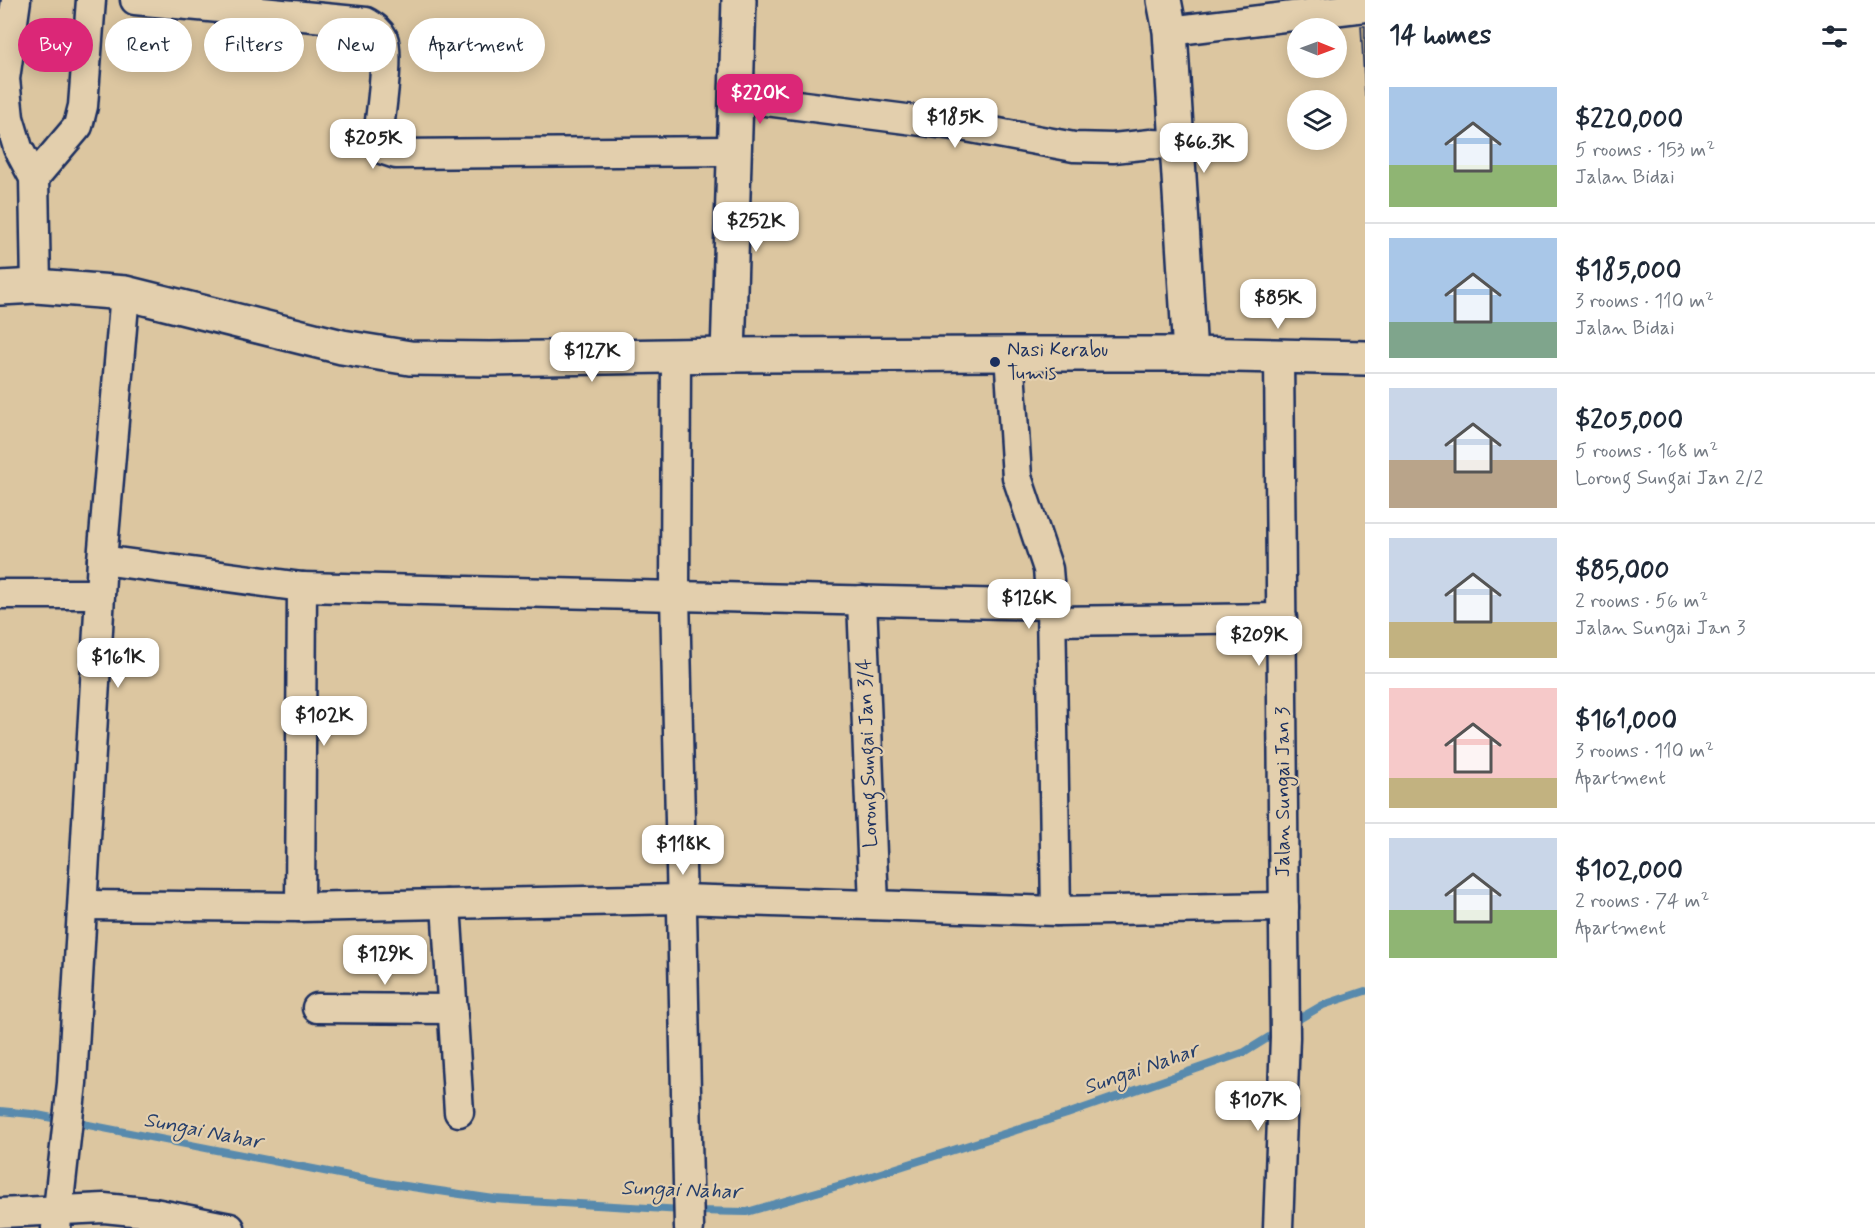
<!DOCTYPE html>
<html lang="en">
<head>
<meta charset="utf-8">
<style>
	:root { --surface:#fff; --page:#f2f2f3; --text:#1f2937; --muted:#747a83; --line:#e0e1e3; --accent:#db2777 }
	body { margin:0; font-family:Mynerve,sans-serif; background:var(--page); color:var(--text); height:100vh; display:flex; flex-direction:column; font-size:22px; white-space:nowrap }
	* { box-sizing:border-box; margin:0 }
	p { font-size:20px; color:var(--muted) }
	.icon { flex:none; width:33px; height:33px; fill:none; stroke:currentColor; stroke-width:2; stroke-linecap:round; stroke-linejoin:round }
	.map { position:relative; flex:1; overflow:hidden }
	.details { display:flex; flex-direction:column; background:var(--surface); width:510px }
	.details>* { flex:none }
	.top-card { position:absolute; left:18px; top:18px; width:570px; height:54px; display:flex; gap:12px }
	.needle { width:39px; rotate:91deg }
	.buttons { position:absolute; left:1287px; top:18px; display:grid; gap:12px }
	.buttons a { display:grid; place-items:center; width:60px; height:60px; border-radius:50%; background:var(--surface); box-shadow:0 3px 15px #0003; font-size:30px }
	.price { position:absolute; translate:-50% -51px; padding:0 14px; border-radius:12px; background:#fff; color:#222; font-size:20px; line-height:39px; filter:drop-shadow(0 2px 3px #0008) }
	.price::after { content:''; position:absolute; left:50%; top:36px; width:18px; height:14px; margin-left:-9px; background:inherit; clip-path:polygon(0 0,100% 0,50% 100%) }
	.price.active { background:var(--accent); color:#fff }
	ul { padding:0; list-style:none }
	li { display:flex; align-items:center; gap:18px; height:150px; padding:0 24px }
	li+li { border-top:2px solid var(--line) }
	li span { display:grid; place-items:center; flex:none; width:168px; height:120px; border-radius:0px; color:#555 }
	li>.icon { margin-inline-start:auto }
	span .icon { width:72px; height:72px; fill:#fffc; stroke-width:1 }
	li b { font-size:26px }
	h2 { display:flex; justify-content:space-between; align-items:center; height:72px; padding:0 24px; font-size:26px }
	.pill { padding:0 21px; border-radius:27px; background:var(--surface); box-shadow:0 3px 15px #0003; font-size:21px; line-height:54px }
	.pill.active { background:var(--accent); color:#fff }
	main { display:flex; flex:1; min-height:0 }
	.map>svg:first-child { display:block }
</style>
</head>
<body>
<main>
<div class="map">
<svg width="1365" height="1228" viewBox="0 0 1365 1228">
	<rect width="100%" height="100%" fill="#dcc6a0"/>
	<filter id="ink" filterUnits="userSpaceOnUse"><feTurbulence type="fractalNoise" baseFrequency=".0167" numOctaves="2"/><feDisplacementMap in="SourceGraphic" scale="12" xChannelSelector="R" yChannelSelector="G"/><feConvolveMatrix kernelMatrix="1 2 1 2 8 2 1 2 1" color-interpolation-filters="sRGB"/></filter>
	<g filter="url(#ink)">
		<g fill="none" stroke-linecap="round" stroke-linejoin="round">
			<g stroke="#588aad" stroke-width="8">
				<polyline points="1292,1023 1323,1005 1365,991"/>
				<polyline points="0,1111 32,1114 385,1183 494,1199 683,1210"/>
				<polyline points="695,1211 747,1212 862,1179 1067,1114 1245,1052 1279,1031"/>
			</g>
		</g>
		<polygon fill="#b3a07d" stroke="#1b2f5e" stroke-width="1.5" points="1361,26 1365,26 1365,97"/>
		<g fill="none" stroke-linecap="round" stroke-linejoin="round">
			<g stroke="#1b2f5e" stroke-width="33">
				<g id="street">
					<polyline points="16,0 5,79 9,118 18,148 34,178 36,286"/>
					<path d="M135,0l231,22c8,5 13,8 17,16 7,17 -3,79 -5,100l6,12 12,4 337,-3"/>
					<polyline points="1170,31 1365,7"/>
					<polyline points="735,97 961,126 1074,147 1113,148 1151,144 1177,145"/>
					<polyline points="34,178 78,126 83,106 91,0"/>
					<polyline points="1009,354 1017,477 1048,569 1051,605 1056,911"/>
					<polyline points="676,357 675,595 689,1228"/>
					<polyline points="102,560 302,587 1051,605"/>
					<polyline points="0,594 100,594"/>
					<polyline points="862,600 874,905"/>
					<polyline points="1052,621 1282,618"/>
					<polyline points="446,904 459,1112"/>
					<polyline points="83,905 300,907 681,899 1056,911 1284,907"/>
					<polyline points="300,907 302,587"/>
					<polyline points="317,1008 453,1009"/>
					<polyline points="0,1213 104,1208 154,1213 230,1228"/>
					<polyline points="56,1228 72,1083 102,560 125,293"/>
					<polyline points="1278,1228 1285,1037 1279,356"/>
				</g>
			</g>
			<g stroke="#1b2f5e" stroke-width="38">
				<g id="secondary">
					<polyline points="1164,0 1170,31 1190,354"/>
					<polyline points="0,288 36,286 125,293 342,347 410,358 490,359 728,355 1009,354 1190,354 1365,358"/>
					<polyline points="728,355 739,0"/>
				</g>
			</g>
			<use href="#street" stroke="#e3cfad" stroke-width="28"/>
			<use href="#secondary" stroke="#e3cfad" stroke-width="33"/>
		</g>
	</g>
	<circle fill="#1b2f5e" stroke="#e3cfad" stroke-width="2" cx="995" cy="362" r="6"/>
	<g text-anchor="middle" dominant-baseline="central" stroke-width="4.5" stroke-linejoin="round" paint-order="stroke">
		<g font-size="20" fill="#1b2f5e" stroke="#e3cfad" text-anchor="start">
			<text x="1007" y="350">Nasi Kerabu<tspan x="1007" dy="23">Tumis</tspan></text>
		</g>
		<g font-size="20" fill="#1b2f5e" stroke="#e3cfad">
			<text transform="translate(868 753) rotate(-92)">Lorong Sungai Jan 3/4</text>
			<text transform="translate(1283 792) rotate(-90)">Jalan Sungai Jan 3</text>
		</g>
		<g font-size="21" font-style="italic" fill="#253e6b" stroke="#e3cfad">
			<text transform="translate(1141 1069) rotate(-19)">Sungai Nahar</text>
			<text transform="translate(203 1131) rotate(11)">Sungai Nahar</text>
			<text transform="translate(681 1190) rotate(2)">Sungai Nahar</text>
		</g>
	</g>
</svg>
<div class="buttons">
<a><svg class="needle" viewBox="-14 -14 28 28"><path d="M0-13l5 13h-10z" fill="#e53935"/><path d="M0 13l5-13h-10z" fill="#747a83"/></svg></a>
<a><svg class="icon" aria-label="layers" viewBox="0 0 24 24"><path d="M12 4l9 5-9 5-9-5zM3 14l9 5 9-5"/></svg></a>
</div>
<b class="price active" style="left:760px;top:125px">$220K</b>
<b class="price" style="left:955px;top:149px">$185K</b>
<b class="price" style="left:373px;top:170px">$205K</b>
<b class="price" style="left:1204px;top:174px">$66.3K</b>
<b class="price" style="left:756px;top:253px">$252K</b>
<b class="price" style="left:1278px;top:330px">$85K</b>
<b class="price" style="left:592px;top:383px">$127K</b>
<b class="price" style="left:1029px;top:630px">$126K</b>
<b class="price" style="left:1259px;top:667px">$209K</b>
<b class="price" style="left:118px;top:689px">$161K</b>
<b class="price" style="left:324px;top:747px">$102K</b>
<b class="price" style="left:683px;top:876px">$118K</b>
<b class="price" style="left:385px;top:986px">$129K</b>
<b class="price" style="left:1258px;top:1132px">$107K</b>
<div class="top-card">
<a class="pill active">Buy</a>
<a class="pill">Rent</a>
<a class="pill">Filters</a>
<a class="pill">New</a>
<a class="pill">Apartment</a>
</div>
</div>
<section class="details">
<h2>14 homes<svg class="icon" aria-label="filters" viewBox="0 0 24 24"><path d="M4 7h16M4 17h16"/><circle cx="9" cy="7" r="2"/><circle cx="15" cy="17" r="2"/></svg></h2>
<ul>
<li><span style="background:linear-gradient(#a9c7e8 65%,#8fb573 0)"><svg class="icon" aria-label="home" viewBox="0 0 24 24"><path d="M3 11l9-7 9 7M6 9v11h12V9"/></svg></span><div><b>$220,000</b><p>5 rooms · 153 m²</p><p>Jalan Bidai</p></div></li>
<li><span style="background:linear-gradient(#a9c7e8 70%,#7fa58c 0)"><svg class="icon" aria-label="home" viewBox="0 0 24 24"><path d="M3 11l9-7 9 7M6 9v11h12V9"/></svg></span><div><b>$185,000</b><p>3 rooms · 110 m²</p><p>Jalan Bidai</p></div></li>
<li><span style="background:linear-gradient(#c9d6e8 60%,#b9a48a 0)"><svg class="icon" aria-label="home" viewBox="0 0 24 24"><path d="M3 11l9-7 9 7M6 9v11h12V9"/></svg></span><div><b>$205,000</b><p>5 rooms · 168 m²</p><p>Lorong Sungai Jan 2/2</p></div></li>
<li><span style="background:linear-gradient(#c9d6e8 70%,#c2b280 0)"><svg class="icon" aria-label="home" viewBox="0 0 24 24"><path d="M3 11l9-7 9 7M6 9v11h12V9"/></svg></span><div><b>$85,000</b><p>2 rooms · 56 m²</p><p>Jalan Sungai Jan 3</p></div></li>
<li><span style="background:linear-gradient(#f6c9c9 75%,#c2b280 0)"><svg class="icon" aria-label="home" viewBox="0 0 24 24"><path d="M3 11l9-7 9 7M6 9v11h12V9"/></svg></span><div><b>$161,000</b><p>3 rooms · 110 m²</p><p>Apartment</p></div></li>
<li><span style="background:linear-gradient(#c9d6e8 60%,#8fb573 0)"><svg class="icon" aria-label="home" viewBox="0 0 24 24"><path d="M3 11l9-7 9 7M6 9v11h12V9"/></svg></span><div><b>$102,000</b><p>2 rooms · 74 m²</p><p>Apartment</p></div></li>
</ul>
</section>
</main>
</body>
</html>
